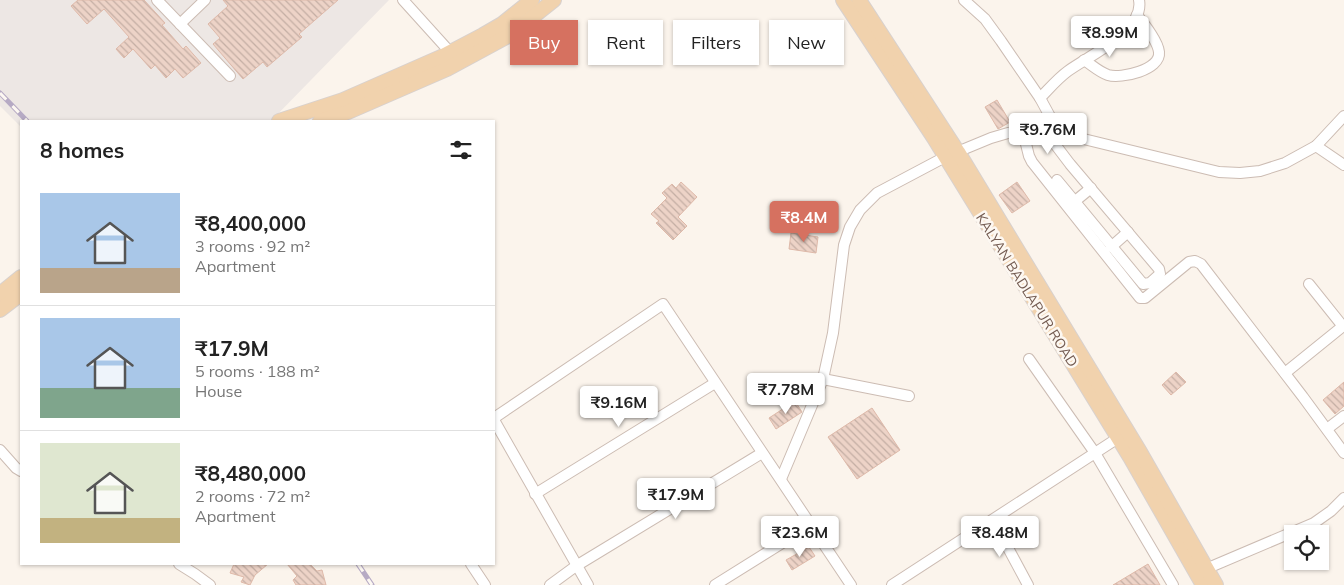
<!DOCTYPE html>
<html lang="en">
<head>
<meta charset="utf-8">
<style>
	:root { --surface:#fff; --page:#f6f6f6; --text:#222; --muted:#767676; --line:#e0e0e0; --accent:#d67160 }
	body { margin:0; font-family:Mulish,sans-serif; background:var(--page); color:var(--text); height:100vh; display:flex; flex-direction:column; font-size:19px; white-space:nowrap }
	* { box-sizing:border-box; margin:0 }
	p { font-size:16px; color:var(--muted) }
	.icon { flex:none; width:28px; height:28px; fill:none; stroke:currentColor; stroke-width:2; stroke-linecap:round; stroke-linejoin:round }
	.map { position:relative; flex:1; overflow:hidden }
	.side { position:absolute; left:20px; top:120px; width:475px; height:445px; display:flex; flex-direction:column; background:var(--surface); border-radius:0px; box-shadow:0 1px 4px #0004 }
	.side>* { flex:none }
	.top-card { position:absolute; left:510px; top:20px; width:475px; height:45px; display:flex; gap:10px }
	.tools { position:absolute; left:1284px; top:525px; display:grid; gap:10px }
	.tools a { display:grid; place-items:center; width:45px; height:45px; border-radius:0px; background:var(--surface); box-shadow:0 1px 4px #0004; font-size:25px }
	.price { position:absolute; translate:-50% -42px; padding:0 11px; border-radius:5px; background:#fff; color:#222; font-size:16px; line-height:32px; filter:drop-shadow(0 1px 2px #0008) }
	.price::after { content:''; position:absolute; left:50%; top:30px; width:15px; height:11px; margin-left:-8px; background:inherit; clip-path:polygon(0 0,100% 0,50% 100%) }
	.price.on { background:var(--accent); color:#fff }
	ul { padding:0; list-style:none }
	li { display:flex; align-items:center; gap:15px; height:125px; padding:0 20px }
	li+li { border-top:1px solid var(--line) }
	li span { display:grid; place-items:center; flex:none; width:140px; height:100px; border-radius:0px; color:#555 }
	li>.icon { margin-inline-start:auto }
	span .icon { width:60px; height:60px; fill:#fffc; stroke-width:1 }
	li b { font-size:21px }
	h2 { display:flex; justify-content:space-between; align-items:center; height:60px; padding:0 20px; font-size:21px }
	.chip { padding:0 18px; border-radius:0px; background:var(--surface); box-shadow:0 1px 4px #0004; font-size:18px; line-height:45px }
	.chip.on { background:var(--accent); color:#fff }
	.map>svg:first-child { display:block }
</style>
</head>
<body>
<div class="map">
<svg width="1344" height="585" viewBox="0 0 1344 585">
	<defs>
		<pattern id="building-back-hatch" width="6" height="6" patternUnits="userSpaceOnUse" patternTransform="scale(1.25)"><rect width="6" height="6" fill="#edd3c7"/><path d="M-1 5l2 2M0 0l6 6M5-1l2 2" fill="none" stroke="#c4aea4"/></pattern>
	</defs>
	<rect width="100%" height="100%" fill="#fbf4ec"/>
	<polygon fill="#ede7e4" points="0,0 389,0 271,121 21,121 21,127 0,106"/>
	<g fill="url(#building-back-hatch)" stroke="#deb9a9">
		<polygon points="78,0 144,0 165,23 162,25 183,49 186,46 201,63 183,78 175,69 166,78 155,65 151,69 133,49 124,58 116,49 129,37 104,9 87,24 71,6"/>
		<polygon points="223,0 338,0 299,34 302,37 267,67 263,62 243,79 213,44 220,38 208,24 228,6"/>
		<polygon points="997,100 1010,122 998,129 985,107"/>
		<polygon points="681,182 697,197 678,217 687,226 673,240 656,223 659,221 651,214 667,198 662,193 672,184 676,188"/>
		<polygon points="1017,182 1030,201 1012,213 999,195"/>
		<polygon points="791,233 818,237 816,253 789,249"/>
		<polygon points="1176,372 1186,382 1171,395 1162,385"/>
		<polygon points="1344,382 1344,406 1335,414 1323,400"/>
		<polygon points="795,401 802,412 776,429 769,418"/>
		<polygon points="872,408 900,450 857,479 828,437"/>
		<polygon points="809,547 815,556 792,570 786,560"/>
		<polygon points="234,564 268,564 255,575 250,585 241,582 244,577 230,573"/>
		<polygon points="287,564 310,564 317,571 322,570 326,585 296,585 293,580 297,576"/>
		<polygon points="1148,564 1160,585 1113,585"/>
	</g>
	<g fill="none" stroke-linecap="round" stroke-linejoin="round">
		<g stroke="#ccbcb3" stroke-width="12">
			<g id="minor">
				<polyline points="157,0 230,76"/>
				<polyline points="403,0 450,52 453,58"/>
				<polyline points="964,0 985,19 1001,41 1040,98 1059,133"/>
				<polyline points="180,24 205,0"/>
				<path d="M1084,60c8,5 15,12 24,15 13,4 53,-5 51,-23 -1,-11 -15,-28 -22,-37"/>
				<path d="M1040,98c9,-9 17,-19 28,-27 20,-15 77,-40 71,-71"/>
				<polyline points="1045,131 1070,164 1159,269 1160,274 1150,283 1143,284 1057,180"/>
				<polyline points="1023,132 1029,156 1032,162 1140,298 1145,298 1189,262 1195,261 1201,264 1303,397 1344,453"/>
				<polyline points="1316,146 1344,165"/>
				<polyline points="1074,202 1091,188"/>
				<polyline points="1111,247 1128,232"/>
				<polyline points="1029,359 1095,453 1173,585"/>
				<polyline points="1285,373 1342,327 1341,324 1309,284"/>
				<polyline points="823,379 909,396"/>
				<polyline points="494,418 663,304 851,585"/>
				<polyline points="494,420 588,585"/>
				<polyline points="1327,429 1344,416"/>
				<polyline points="0,450 16,468 21,471"/>
				<polyline points="781,479 823,379 833,333 844,245 850,227 860,210 877,193 945,157 991,138 1008,133 1029,131 1059,133 1219,172 1240,173 1260,171 1285,163 1316,146 1344,116"/>
				<polyline points="535,494 715,383"/>
				<polyline points="993,520 1028,585"/>
				<polyline points="179,564 195,574 210,585"/>
				<polyline points="471,564 485,585"/>
				<polyline points="1201,571 1314,523 1331,511 1344,498"/>
				<polyline points="550,585 576,566 762,453"/>
				<polyline points="715,585 811,525"/>
				<polyline points="892,585 1118,438"/>
			</g>
		</g>
		<g stroke="#d8d1ce" stroke-width="16">
			<g id="major">
				<polyline points="843,0 934,138 1130,457 1203,585"/>
				<polyline points="859,0 958,152 1140,452 1216,585"/>
				<polyline points="279,121 343,100 441,57 483,35 502,24 532,0"/>
				<polyline points="320,121 348,112 447,69 510,35 554,0"/>
				<polyline points="0,294 21,277"/>
				<polyline points="0,310 21,294"/>
			</g>
		</g>
		<use href="#minor" stroke="#fff" stroke-width="10"/>
		<use href="#major" stroke="#f1d2ad" stroke-width="14"/>
		<g stroke="#b6aac4" stroke-width="5">
			<g id="rail">
				<polyline points="0,93 27,121"/>
				<polyline points="358,564 372,585"/>
			</g>
		</g>
		<use href="#rail" stroke="#fdf8f2" stroke-width="3" stroke-dasharray="9" stroke-linecap="butt"/>
	</g>
	<g text-anchor="middle" dominant-baseline="central" stroke-width="5" stroke-linejoin="round" paint-order="stroke">
		<g font-size="14" fill="#735b51" stroke="#fdf8f2">
			<text transform="translate(1027 290) rotate(58)">KALYAN BADLAPUR ROAD</text>
		</g>
	</g>
</svg>
<div class="tools">
<a><svg class="icon" aria-label="locate" viewBox="0 0 24 24"><circle cx="12" cy="12" r="6"/><path d="M12 2v4M12 18v4M2 12h4M18 12h4"/></svg></a>
</div>
<b class="price" style="left:1110px;top:58px">₹8.99M</b>
<b class="price" style="left:1048px;top:155px">₹9.76M</b>
<b class="price on" style="left:804px;top:243px">₹8.4M</b>
<b class="price" style="left:786px;top:415px">₹7.78M</b>
<b class="price" style="left:619px;top:428px">₹9.16M</b>
<b class="price" style="left:676px;top:520px">₹17.9M</b>
<b class="price" style="left:800px;top:558px">₹23.6M</b>
<b class="price" style="left:1000px;top:558px">₹8.48M</b>
<div class="top-card">
<a class="chip on">Buy</a>
<a class="chip">Rent</a>
<a class="chip">Filters</a>
<a class="chip">New</a>
</div>
<section class="side">
<h2>8 homes<svg class="icon" aria-label="filters" viewBox="0 0 24 24"><path d="M4 7h16M4 17h16"/><circle cx="9" cy="7" r="2"/><circle cx="15" cy="17" r="2"/></svg></h2>
<ul>
<li><span style="background:linear-gradient(#a9c7e8 75%,#b9a48a 0)"><svg class="icon" aria-label="home" viewBox="0 0 24 24"><path d="M3 11l9-7 9 7M6 9v11h12V9"/></svg></span><div><b>₹8,400,000</b><p>3 rooms · 92 m²</p><p>Apartment</p></div></li>
<li><span style="background:linear-gradient(#a9c7e8 70%,#7fa58c 0)"><svg class="icon" aria-label="home" viewBox="0 0 24 24"><path d="M3 11l9-7 9 7M6 9v11h12V9"/></svg></span><div><b>₹17.9M</b><p>5 rooms · 188 m²</p><p>House</p></div></li>
<li><span style="background:linear-gradient(#dfe7d0 75%,#c2b280 0)"><svg class="icon" aria-label="home" viewBox="0 0 24 24"><path d="M3 11l9-7 9 7M6 9v11h12V9"/></svg></span><div><b>₹8,480,000</b><p>2 rooms · 72 m²</p><p>Apartment</p></div></li>
</ul>
</section>
</div>
</body>
</html>
